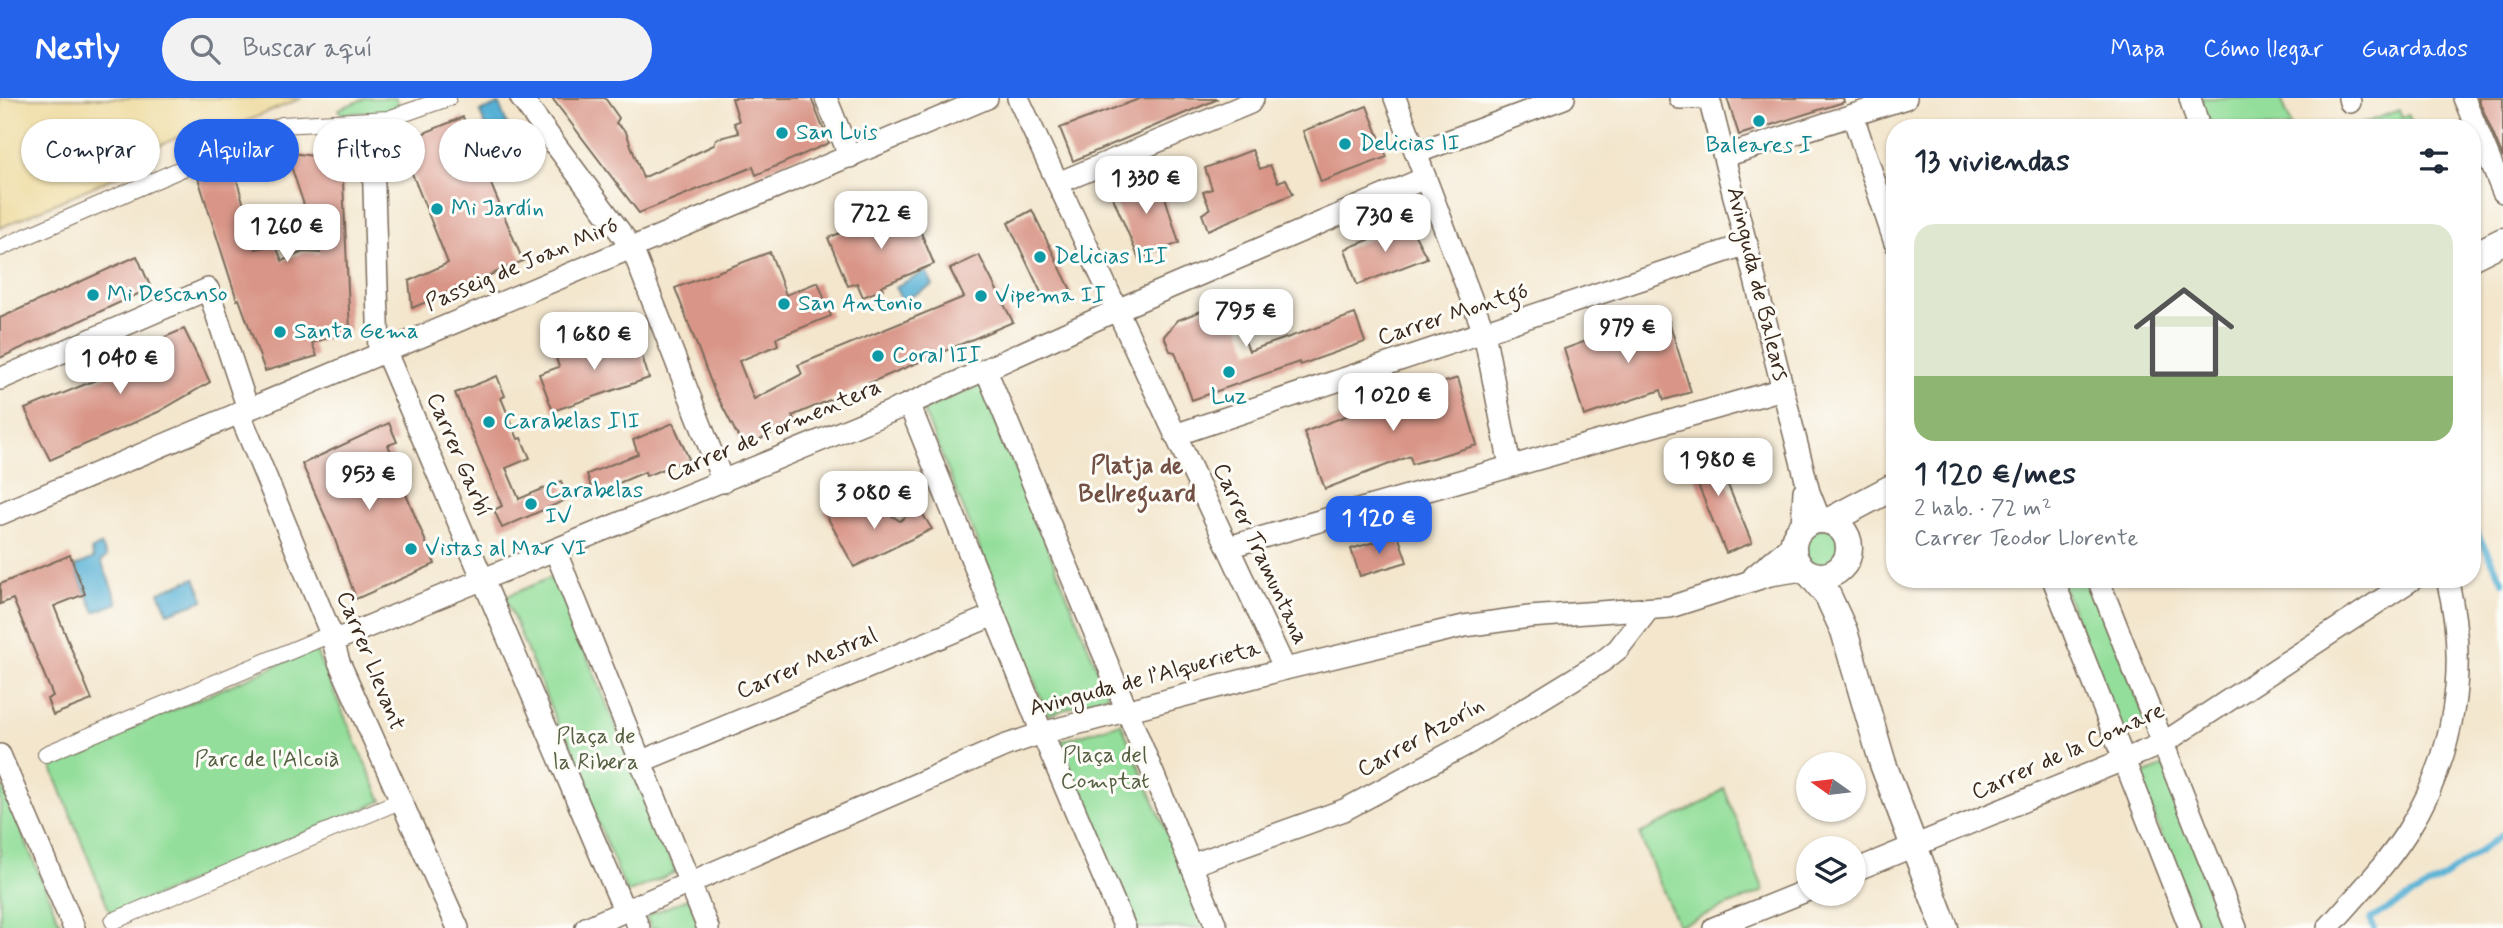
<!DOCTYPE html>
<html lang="es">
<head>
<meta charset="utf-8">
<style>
	:root { --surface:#fff; --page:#f2f2f3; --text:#1f2937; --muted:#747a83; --line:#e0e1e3; --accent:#2563eb }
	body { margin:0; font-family:Mynerve,sans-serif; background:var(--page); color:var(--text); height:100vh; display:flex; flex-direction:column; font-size:26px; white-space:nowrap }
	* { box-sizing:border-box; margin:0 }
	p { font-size:23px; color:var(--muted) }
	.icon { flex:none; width:38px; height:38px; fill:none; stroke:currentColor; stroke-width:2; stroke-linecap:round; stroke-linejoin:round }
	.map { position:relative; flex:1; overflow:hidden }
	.panel { position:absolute; left:1886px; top:21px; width:595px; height:469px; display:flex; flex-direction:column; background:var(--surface); border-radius:28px; box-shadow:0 2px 5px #0004 }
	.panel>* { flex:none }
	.top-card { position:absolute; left:21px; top:21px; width:665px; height:63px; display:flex; gap:14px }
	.needle { width:46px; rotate:284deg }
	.controls { position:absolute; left:1796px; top:654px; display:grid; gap:14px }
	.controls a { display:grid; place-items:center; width:70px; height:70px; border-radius:50%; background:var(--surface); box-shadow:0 2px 5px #0004; font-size:35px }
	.price { position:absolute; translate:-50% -60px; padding:0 16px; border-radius:14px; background:#fff; color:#222; font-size:23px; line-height:46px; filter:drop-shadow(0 2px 4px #0008) }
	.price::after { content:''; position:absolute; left:50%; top:42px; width:21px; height:16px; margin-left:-10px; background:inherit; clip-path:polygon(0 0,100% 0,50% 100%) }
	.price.current { background:var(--accent); color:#fff }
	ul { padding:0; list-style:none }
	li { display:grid; align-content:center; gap:14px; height:371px; padding:0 28px }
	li+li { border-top:2px solid var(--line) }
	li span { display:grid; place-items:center; height:217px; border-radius:21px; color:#555 }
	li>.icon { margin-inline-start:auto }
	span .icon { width:126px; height:126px; fill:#fffc; stroke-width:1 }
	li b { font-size:30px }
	h2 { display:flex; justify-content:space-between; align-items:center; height:84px; padding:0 28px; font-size:30px }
	.tag { padding:0 24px; border-radius:32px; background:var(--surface); box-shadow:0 2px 5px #0004; font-size:24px; line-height:63px }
	.tag.current { background:var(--accent); color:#fff }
	header { display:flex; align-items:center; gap:42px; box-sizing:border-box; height:98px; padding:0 35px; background:var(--accent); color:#fff }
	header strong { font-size:33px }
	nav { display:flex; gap:38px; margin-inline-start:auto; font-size:24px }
	.search { width:490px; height:63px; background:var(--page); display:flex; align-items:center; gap:18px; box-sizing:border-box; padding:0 24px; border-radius:38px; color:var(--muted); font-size:26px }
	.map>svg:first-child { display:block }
</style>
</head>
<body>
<header>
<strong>Nestly</strong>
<div class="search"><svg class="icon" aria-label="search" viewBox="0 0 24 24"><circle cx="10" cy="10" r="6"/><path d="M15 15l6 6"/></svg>Buscar aquí</div>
<nav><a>Mapa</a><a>Cómo llegar</a><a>Guardados</a></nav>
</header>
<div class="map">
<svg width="2503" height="830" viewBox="0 0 2503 830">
	<rect width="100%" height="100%" fill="#fdfcf7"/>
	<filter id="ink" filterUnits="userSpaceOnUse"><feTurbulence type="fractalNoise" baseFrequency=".0143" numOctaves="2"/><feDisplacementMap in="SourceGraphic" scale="14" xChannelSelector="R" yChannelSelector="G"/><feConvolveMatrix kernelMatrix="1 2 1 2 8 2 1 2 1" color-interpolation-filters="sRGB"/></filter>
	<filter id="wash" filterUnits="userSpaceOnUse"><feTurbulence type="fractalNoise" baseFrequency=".00686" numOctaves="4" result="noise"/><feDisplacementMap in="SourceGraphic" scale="28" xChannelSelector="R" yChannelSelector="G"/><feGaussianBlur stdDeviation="1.57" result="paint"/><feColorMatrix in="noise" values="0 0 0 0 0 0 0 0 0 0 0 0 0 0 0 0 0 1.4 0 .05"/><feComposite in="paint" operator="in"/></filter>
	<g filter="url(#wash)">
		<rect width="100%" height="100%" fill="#f3e6cd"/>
		<g fill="#93de9a" stroke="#67845c" stroke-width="2">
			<polygon points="366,0 396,0 401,12 341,16 339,11"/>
			<polygon points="2201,0 2281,0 2292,30 2211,30"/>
			<polygon points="2399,12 2402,19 2408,16 2414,30 2351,30"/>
			<polygon points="981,286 1108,597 1048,617 923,312"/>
			<circle cx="1822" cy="449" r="19"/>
			<polygon points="554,478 676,774 627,795 505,499"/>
			<polygon points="2060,481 2091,481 2147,624 2122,634"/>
			<polygon points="315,551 382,703 111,817 50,665"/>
			<polygon points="1121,625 1207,830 1136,830 1058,644"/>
			<polygon points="2164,668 2229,830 2199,830 2138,679"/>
			<polygon points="0,683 62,830 0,830"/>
			<polygon points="1724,690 1764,793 1678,828 1639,736 1705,704"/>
			<polygon points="689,800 701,830 651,830 646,818"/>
		</g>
		<polygon fill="#eeda9e" stroke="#94825e" stroke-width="2" points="0,0 302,0 191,46 185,36 125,63 128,73 0,130"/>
		<g fill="#57b1d5" stroke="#496e7a" stroke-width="2">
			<polygon points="499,6 522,65 503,73 480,14"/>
			<polygon points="926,173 933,187 902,203 895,189"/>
			<polygon points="101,447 107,459 101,463 118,505 95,514 74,469 94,460 91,452"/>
			<polygon points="195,480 204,502 168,515 159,494"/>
		</g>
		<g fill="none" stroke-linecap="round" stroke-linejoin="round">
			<g stroke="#57b1d5" stroke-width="6">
				<polyline points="2473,427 2503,484"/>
				<polyline points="2374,830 2370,821 2443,780 2503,736"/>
			</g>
		</g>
		<g id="blocks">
			<g fill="#d99688">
				<polygon points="552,0 605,0 619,20 616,25 626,34 643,80 714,47 716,41 739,35 734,25 739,23 732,0 811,0 829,45 756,77 753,69 639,115"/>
				<polygon points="1142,0 1218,1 1073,63 1060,30"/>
				<polygon points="1727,0 1843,0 1844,4 1739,37"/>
				<polygon points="2478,0 2503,0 2503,60"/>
				<polygon points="1367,8 1387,59 1321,84 1303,33"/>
				<polygon points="463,19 523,163 412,210 409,183 448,165 403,53 390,57 389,35 412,26 417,38"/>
				<polygon points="1252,52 1260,71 1270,67 1278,84 1286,81 1293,96 1208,132 1202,116 1210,111 1203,94 1212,91 1205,70"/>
				<polygon points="292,55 342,62 350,233 312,245 317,258 265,273 239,201 237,202 198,80 233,68 256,151 275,146 282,163 303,154 320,155 291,68"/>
				<polygon points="1158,76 1179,145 1139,161 1111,95"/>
				<polygon points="909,106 934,166 881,188 883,191 863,199 857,185 848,188 828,140"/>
				<polygon points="1032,112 1072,194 1046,205 1008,125"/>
				<polygon points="1409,126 1427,160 1357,187 1345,151"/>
				<polygon points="770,154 786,197 818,184 831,218 776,240 778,247 739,263 754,301 802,276 798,267 964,199 950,171 979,157 1013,224 792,318 795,323 744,350 714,292 675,190"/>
				<polygon points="137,158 151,190 0,260 0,220"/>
				<polygon points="1229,202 1249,253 1355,216 1365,244 1300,267 1299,264 1192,302 1175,254 1170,253 1164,238 1178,222"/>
				<polygon points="1666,214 1691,294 1664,302 1661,292 1584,318 1564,251"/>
				<polygon points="184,231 210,284 158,314 50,362 25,311 142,263 136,251"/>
				<polygon points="635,236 649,280 553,313 539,276 559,269 554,254 577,248 579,254"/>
				<polygon points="497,278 505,298 501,300 518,341 521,340 530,360 506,370 519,401 561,383 568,401 502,430 494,412 502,408 455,295"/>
				<polygon points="1458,280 1477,347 1412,366 1410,358 1325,391 1304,334 1393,300"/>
				<polygon points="389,325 397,344 388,347 401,376 398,377 435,466 356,501 333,436 302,366"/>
				<polygon points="673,325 689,361 646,378 645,374 593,396 587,376 638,356 633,342"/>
				<polygon points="1710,344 1752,445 1726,455 1685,355"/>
				<polygon points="862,407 881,411 900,423 918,409 932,431 854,469 824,413"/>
				<polygon points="1398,437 1407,464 1360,478 1351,451"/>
				<polygon points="70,457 85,496 54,508 92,602 53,617 47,601 53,598 13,501 0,506 0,486"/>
			</g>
		</g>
	</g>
	<g filter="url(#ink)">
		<use href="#blocks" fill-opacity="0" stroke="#7b6c5b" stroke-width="2"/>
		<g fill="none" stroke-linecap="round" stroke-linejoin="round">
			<g stroke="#7b6c5b" stroke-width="18">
				<g id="pedestrian">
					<polyline points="373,58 374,22"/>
					<polyline points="0,150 282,27 388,21 448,0"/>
					<polyline points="46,656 331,536"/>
					<polyline points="113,823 402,702"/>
				</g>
			</g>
			<g stroke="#7b6c5b" stroke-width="24">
				<g id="minor">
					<polyline points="521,0 632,150 723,384"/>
					<polyline points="826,0 850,59"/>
					<polyline points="1018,0 1285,571"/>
					<polyline points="1395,0 1484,234 1510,368"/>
					<polyline points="1680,0 1709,0"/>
					<polyline points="1709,0 1809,394 1820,422"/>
					<polyline points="2190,0 2199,30"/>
					<polyline points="2349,0 2350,4"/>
					<polyline points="2464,0 2503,94"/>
					<polyline points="1853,18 1895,145"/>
					<polyline points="1416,55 1564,0"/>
					<polyline points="373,58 379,255"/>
					<polyline points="1725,58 1906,0"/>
					<polyline points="1058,85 1250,5 1253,0"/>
					<polyline points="385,252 624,812"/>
					<polyline points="986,272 1217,830"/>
					<polyline points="0,281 208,191 248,311"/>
					<polyline points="909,306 1042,635 1125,830"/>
					<polyline points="239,314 331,536 339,564 458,830"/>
					<polyline points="1175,337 1747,146"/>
					<polyline points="0,416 987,0"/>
					<polyline points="1802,429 1804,393"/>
					<polyline points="1228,449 1783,291"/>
					<polyline points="555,452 708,830"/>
					<polyline points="1754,478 1793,446"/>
					<polyline points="2053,481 2190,830"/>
					<polyline points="2098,481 2236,830"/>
					<polyline points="333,543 909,306 1117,212 1425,80"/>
					<polyline points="0,657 74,830"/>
					<polyline points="640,664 994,517"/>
					<polyline points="1191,767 1344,712 1469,645 1603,563 1618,551 1648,512"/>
					<polyline points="1853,773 2162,646 2413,481"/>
					<polyline points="630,809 639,830"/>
					<polyline points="586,830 1004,648 1042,635 1285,571 1464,528 1529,519 1670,509 1770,477 1803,472"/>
					<polyline points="1714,830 1808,792"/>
					<path d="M2328,830c27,-31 57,-61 79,-96 48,-75 62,-166 40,-253"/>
				</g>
			</g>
			<g stroke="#7b6c5b" stroke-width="29">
				<g id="tertiary">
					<polyline points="2473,158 2503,143"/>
					<circle cx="1821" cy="450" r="28"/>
					<polyline points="1829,423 1895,388"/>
					<polyline points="1811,477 1828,498 1844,533 1883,666 1945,830"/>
				</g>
			</g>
			<use href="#pedestrian" stroke="#fff" stroke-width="16"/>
			<use href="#minor" stroke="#fff" stroke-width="21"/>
			<use href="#tertiary" stroke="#fff" stroke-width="26"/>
		</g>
	</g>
	<g fill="#0f9aa8" stroke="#fdfcf7" stroke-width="2.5">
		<circle cx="1759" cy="23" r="7"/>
		<circle cx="782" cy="35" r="7"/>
		<circle cx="1345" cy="46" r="7"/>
		<circle cx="437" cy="111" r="7"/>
		<circle cx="1040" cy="159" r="7"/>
		<circle cx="93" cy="197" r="7"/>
		<circle cx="981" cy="198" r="7"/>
		<circle cx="784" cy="206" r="7"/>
		<circle cx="280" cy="234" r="7"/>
		<circle cx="878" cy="258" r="7"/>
		<circle cx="1229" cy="274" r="7"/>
		<circle cx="489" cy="324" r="7"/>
		<circle cx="531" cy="406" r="7"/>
		<circle cx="411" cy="451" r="7"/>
	</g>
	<g text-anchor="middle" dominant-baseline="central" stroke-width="6" stroke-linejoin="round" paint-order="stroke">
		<g font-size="23" fill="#0d838f" stroke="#fdfcf7" text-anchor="start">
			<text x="796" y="35">San Luis</text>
			<text x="1359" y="46">Delicias II</text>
			<text x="1759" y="48" text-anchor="middle">Baleares I</text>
			<text x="451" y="111">Mi Jardín</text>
			<text x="1054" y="159">Delicias III</text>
			<text x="107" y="197">Mi Descanso</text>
			<text x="995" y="198">Vipema II</text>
			<text x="798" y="206">San Antonio</text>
			<text x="294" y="234">Santa Gema</text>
			<text x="892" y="258">Coral III</text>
			<text x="1229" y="299" text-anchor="middle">Luz</text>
			<text x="503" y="324">Carabelas III</text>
			<text x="545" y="393">Carabelas<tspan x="545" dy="26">IV</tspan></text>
			<text x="425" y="451">Vistas al Mar VI</text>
		</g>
		<g font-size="23" fill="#3b2a1e" stroke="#fdfcf7">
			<text transform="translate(522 167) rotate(-23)">Passeig de Joan Miró</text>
			<text transform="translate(1757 186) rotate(76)">Avinguda de Balears</text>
			<text transform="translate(1453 217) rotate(-18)">Carrer Montgó</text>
			<text transform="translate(774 333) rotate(-23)">Carrer de Formentera</text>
			<text transform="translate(458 357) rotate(67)">Carrer Garbí</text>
			<text transform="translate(1260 456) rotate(65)">Carrer Tramuntana</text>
			<text transform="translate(370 563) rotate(68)">Carrer Llevant</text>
			<text transform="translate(807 566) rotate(-23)">Carrer Mestral</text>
			<text transform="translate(1145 581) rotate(-15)">Avinguda de l’Alquerieta</text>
			<text transform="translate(1421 640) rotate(-29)">Carrer Azorín</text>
			<text transform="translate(2068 654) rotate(-24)">Carrer de la Comare</text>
		</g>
		<g font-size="23" fill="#556043" stroke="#fdfcf7">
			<text x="596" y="639">Plaça de<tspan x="596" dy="26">la Ribera</tspan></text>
			<text x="1105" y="658">Plaça del<tspan x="1105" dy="26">Comptat</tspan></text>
			<text x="267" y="662">Parc de l'Alcoià</text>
		</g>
		<g font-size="24" font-weight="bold" fill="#725043" stroke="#fdfcf7">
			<text x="1137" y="368">Platja de<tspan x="1137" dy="28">Bellreguard</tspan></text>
		</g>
	</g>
</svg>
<div class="controls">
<a><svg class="needle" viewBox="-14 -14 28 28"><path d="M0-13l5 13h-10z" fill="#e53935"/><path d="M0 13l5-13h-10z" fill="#747a83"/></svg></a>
<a><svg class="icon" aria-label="layers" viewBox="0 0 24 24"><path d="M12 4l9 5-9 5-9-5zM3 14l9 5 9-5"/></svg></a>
</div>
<b class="price" style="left:1146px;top:118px">1 330 €</b>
<b class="price" style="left:881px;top:153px">722 €</b>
<b class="price" style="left:1385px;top:156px">730 €</b>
<b class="price" style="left:287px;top:166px">1 260 €</b>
<b class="price" style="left:1246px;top:251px">795 €</b>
<b class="price" style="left:1628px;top:267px">979 €</b>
<b class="price" style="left:594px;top:274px">1 680 €</b>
<b class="price" style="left:120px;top:298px">1 040 €</b>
<b class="price" style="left:1393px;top:335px">1 020 €</b>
<b class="price" style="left:1718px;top:400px">1 980 €</b>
<b class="price" style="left:369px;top:414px">953 €</b>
<b class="price" style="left:874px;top:433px">3 080 €</b>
<b class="price current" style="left:1379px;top:458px">1 120 €</b>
<div class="top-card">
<a class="tag">Comprar</a>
<a class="tag current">Alquilar</a>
<a class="tag">Filtros</a>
<a class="tag">Nuevo</a>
</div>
<section class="panel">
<h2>13 viviendas<svg class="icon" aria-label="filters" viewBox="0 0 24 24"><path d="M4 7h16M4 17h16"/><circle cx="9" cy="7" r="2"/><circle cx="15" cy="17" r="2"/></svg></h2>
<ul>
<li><span style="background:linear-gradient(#dfe7d0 70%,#8fb573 0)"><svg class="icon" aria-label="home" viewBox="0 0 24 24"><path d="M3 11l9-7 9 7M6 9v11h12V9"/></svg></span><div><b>1 120 €/mes</b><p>2 hab. · 72 m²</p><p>Carrer Teodor Llorente</p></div></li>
</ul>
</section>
</div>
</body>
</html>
